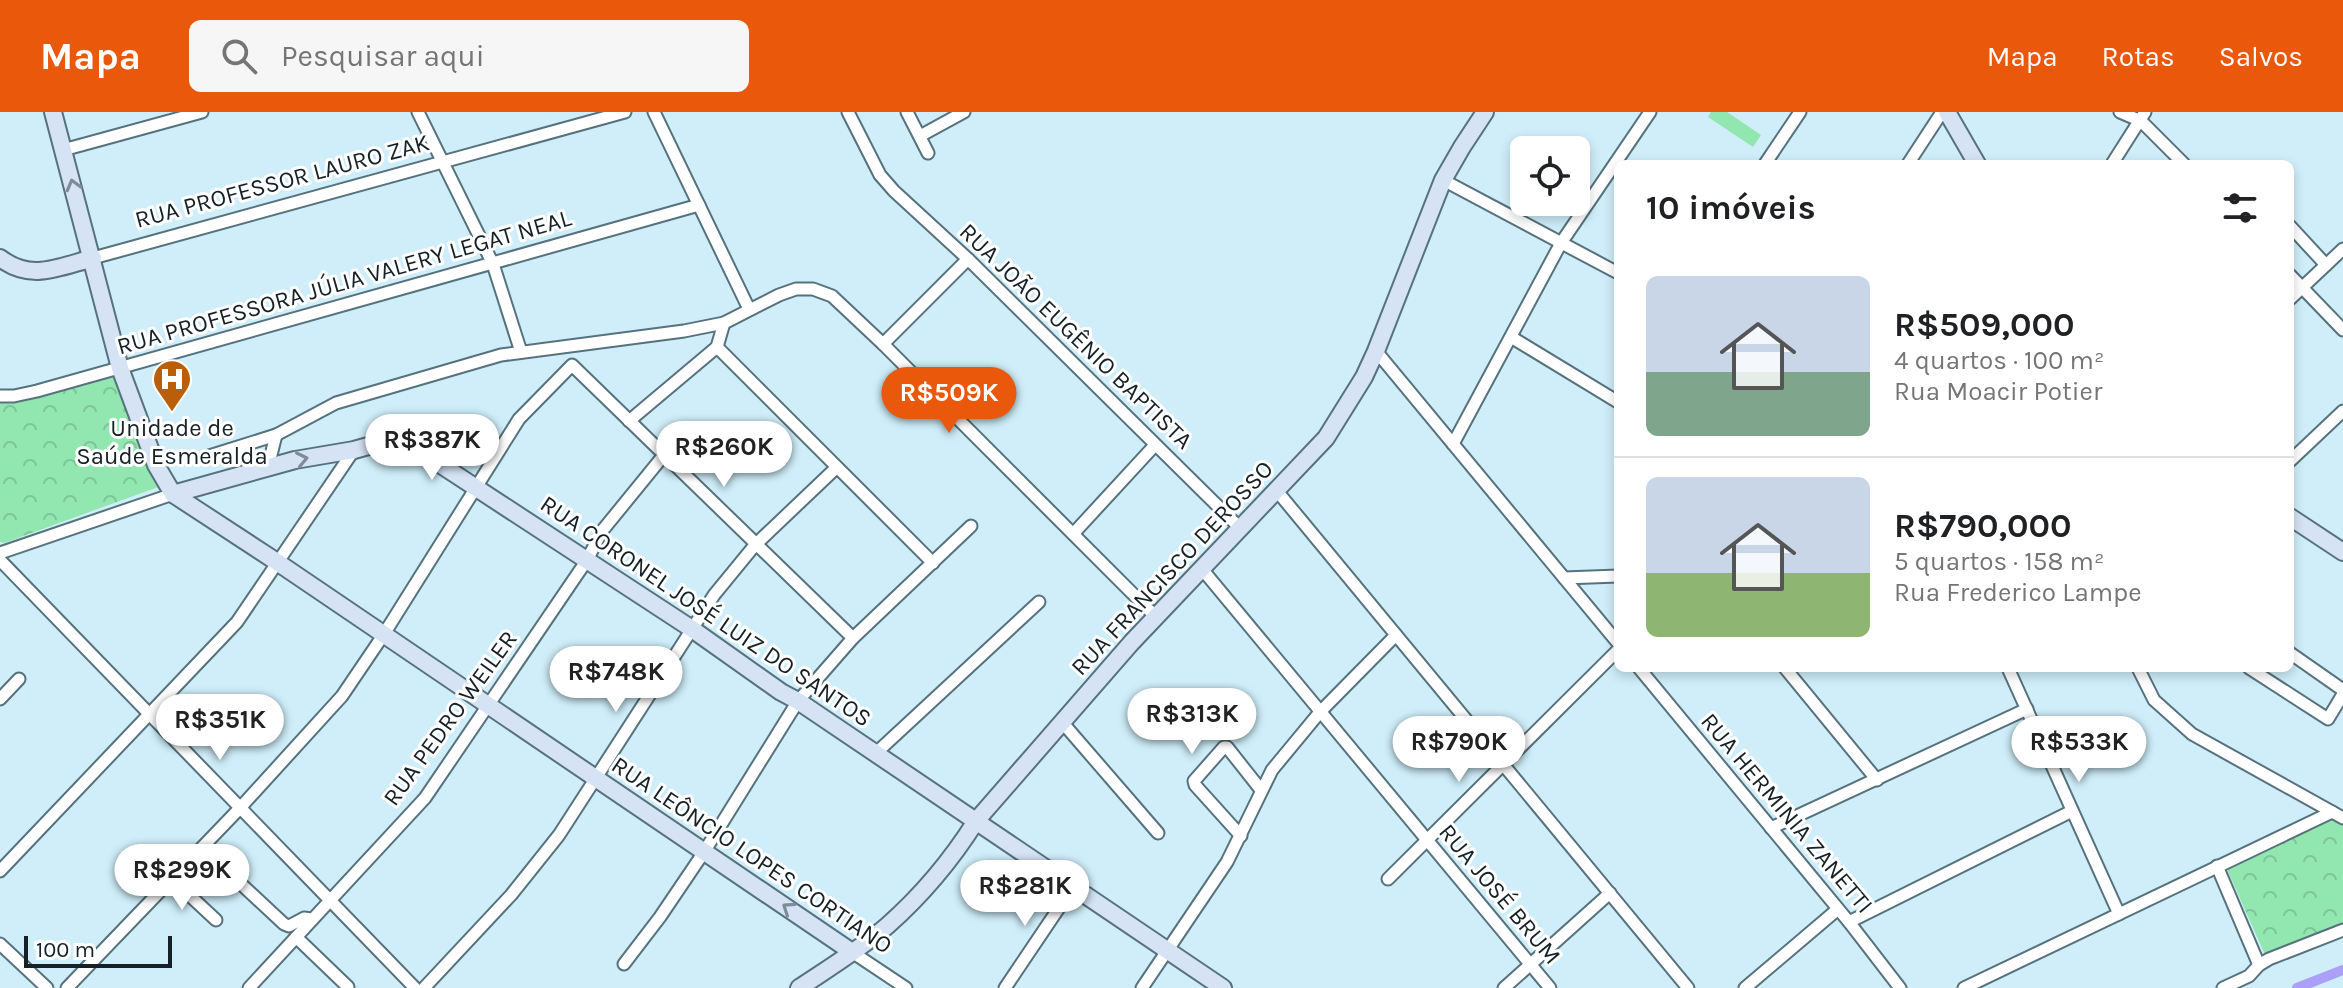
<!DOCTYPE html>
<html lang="pt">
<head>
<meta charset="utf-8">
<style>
	:root { --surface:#fff; --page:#f6f6f6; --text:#202124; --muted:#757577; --line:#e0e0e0; --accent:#ea580c }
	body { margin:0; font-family:Karla,sans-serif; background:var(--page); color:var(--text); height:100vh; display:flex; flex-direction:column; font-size:30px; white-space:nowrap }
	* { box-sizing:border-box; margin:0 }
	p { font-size:26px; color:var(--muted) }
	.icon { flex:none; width:44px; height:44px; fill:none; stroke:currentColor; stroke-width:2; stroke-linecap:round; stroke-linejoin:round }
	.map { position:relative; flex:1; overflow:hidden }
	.sheet { position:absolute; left:1614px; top:48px; width:680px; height:512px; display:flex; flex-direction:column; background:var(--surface); border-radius:12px; box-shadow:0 4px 12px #0003 }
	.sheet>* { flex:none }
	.tools { position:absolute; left:1510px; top:24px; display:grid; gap:16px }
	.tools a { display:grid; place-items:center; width:80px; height:80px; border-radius:12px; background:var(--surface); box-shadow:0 4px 12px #0003; font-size:40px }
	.scale { position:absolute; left:24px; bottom:20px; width:148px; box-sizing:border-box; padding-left:8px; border:4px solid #152125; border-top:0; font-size:22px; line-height:28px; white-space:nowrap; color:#152125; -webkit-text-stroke:6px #fff; paint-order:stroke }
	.price { position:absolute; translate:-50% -68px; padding:0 18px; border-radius:28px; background:#fff; color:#222; font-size:26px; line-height:52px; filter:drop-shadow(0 2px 4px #0008) }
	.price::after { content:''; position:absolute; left:50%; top:48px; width:24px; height:18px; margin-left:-12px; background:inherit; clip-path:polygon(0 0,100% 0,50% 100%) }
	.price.active { background:var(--accent); color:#fff }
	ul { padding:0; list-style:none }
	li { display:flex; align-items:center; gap:24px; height:200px; padding:0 32px }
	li+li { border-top:2px solid var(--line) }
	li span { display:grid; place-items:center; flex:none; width:224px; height:160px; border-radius:12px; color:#555 }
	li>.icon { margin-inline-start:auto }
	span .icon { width:96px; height:96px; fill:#fffc; stroke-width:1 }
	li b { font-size:34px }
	h2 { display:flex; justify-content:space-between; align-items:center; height:96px; padding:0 32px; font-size:34px }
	header { display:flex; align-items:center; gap:48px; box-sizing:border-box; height:112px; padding:0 40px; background:var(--accent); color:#fff }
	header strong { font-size:38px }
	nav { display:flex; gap:44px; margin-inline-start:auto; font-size:28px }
	.search { width:560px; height:72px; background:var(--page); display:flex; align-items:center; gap:20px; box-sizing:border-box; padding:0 28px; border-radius:12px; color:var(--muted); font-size:30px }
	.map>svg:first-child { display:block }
</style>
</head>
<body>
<header>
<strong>Mapa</strong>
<div class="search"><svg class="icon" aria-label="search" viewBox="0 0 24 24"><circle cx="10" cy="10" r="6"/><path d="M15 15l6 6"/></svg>Pesquisar aqui</div>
<nav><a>Mapa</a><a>Rotas</a><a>Salvos</a></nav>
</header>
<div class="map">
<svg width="2343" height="876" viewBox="0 0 2343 876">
	<defs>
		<pattern id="park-crowns" width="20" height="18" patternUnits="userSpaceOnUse" patternTransform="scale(2)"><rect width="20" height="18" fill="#92e6af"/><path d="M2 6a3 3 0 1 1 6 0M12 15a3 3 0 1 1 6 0" fill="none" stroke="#7dc596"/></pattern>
	</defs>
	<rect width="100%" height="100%" fill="#cfeef9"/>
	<g fill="url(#park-crowns)">
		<polygon points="116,261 161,374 4,431 0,430 0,289"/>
		<polygon points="2331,706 2343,712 2343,812 2266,845 2226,755"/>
	</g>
	<polygon fill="#92e6af" points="1711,0 1727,0 1761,23 1753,35 1708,5"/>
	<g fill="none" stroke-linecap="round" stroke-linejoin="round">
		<polyline stroke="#ab9ff8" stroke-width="10" points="2297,876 2343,858"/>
		<g stroke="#56727c" stroke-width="15">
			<g id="street">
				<polyline points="418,0 493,152 521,240"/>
				<polyline points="654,0 749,197"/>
				<polyline points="848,0 880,63 894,79 968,147 1241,417"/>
				<polyline points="907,0 928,41"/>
				<polyline points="2120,0 2141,9 2184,52"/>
				<polyline points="920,24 964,0"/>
				<polyline points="63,38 202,0"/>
				<polyline points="1765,52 1800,0"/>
				<polyline points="1908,52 1942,0"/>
				<polyline points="2112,52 2145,0"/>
				<polyline points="1443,68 1618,161"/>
				<polyline points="2290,114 2326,153"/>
				<polyline points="93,146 625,0"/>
				<polyline points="2290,163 2343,218"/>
				<polyline points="2290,187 2343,137"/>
				<polyline points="1511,225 1618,290"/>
				<polyline points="883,232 968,147"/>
				<polyline points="717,235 933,451"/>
				<polyline points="1376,239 1618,531"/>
				<polyline points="0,284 14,284 37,279 699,93"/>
				<polyline points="629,309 717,235 724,211"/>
				<polyline points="1453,332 1561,131 1650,0"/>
				<polyline points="206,345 276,323 336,291 501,243 684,219 724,211 779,183 796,177 813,177 832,184 883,232 1156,505"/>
				<polyline points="2290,349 2343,299"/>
				<polyline points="268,355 276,323"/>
				<polyline points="1277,379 1688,876"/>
				<polyline points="1073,422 1155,333"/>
				<polyline points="0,441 173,382"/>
				<polyline points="0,448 415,876"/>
				<polyline points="1202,457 1550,876"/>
				<polyline points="1564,466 1618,464"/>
				<polyline points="2290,541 2343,578"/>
				<polyline points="1639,556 1849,810 1900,876"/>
				<polyline points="1785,556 1877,668"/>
				<polyline points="2008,556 2119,802"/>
				<polyline points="2138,556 2154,588 2192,622 2343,706"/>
				<polyline points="2249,556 2328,607 2343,582"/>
				<polyline points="0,587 19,567"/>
				<polyline points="1062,610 1158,721"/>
				<polyline points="876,641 1039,490"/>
				<polyline points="1771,716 2027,597"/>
				<polyline points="1241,724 1195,673 1194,669 1224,635 1227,635 1261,678"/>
				<polyline points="2217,754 2259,853"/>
				<polyline points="0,759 237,510 354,338"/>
				<polyline points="172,767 216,808"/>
				<polyline points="1388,767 1618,538"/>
				<polyline points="240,771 284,812 289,814 304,806 312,807"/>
				<polyline points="1849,810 2072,699"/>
				<polyline points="296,825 348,875"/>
				<polyline points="0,832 47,876"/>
				<polyline points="852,840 906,876"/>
				<polyline points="624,852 660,805 704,740 798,589 853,526 971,414"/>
				<polyline points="67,876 240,696 342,584 384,522 519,307 572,253 853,526"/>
				<polyline points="249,876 425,686 587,448 602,419 664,343"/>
				<polyline points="424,876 511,783 559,723 714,483 755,433 836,356"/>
				<polyline points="1005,876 1073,775"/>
				<polyline points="1142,876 1227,750 1272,658 1320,600 1396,523"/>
				<polyline points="1504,876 1610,781"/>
				<polyline points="1745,876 1838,797"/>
				<polyline points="1964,876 2332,700"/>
				<polyline points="2223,876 2249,864 2259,853 2269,847 2343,818"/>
			</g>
		</g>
		<g stroke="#56727c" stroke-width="20">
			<g id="secondary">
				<polyline points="53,0 120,256 156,353 173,382 277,450 852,840"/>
				<polyline points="1947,0 1977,52"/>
				<path d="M0,146c31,24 59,9 93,0"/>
				<polyline points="173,382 295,348 354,338 390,328 403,328 692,517 781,580 798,589 1223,876"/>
				<polyline points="2290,405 2343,440"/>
				<path d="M799,876c30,-20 61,-39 88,-62 34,-30 65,-67 89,-105l156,-179 194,-204 38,-61 12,-26 67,-171 19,-33 23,-35"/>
			</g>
		</g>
		<use href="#street" stroke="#fff" stroke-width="11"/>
		<use href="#secondary" stroke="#d5e3f5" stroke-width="16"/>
	</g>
	<defs><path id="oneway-chevron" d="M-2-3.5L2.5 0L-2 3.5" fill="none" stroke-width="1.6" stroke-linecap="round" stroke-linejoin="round" transform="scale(2)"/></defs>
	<g stroke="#7f8c97">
		<use href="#oneway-chevron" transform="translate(73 73) rotate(-105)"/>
		<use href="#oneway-chevron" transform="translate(302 347) rotate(-12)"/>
		<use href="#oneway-chevron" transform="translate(788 796) rotate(-146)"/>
	</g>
	<defs>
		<g id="hospital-pin" transform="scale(2)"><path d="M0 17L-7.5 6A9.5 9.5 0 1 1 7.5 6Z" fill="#bb5e09" stroke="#fff"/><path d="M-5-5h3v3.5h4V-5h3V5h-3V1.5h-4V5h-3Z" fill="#fff"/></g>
	</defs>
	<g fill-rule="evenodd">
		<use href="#hospital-pin" x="172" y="267"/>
	</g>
	<g text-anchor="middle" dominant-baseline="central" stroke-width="6" stroke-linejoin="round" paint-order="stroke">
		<g font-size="24" fill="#152125" stroke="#fff">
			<text transform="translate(282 69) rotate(-15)">RUA PROFESSOR LAURO ZAK</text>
			<text transform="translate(344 170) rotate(-16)">RUA PROFESSORA JÚLIA VALERY LEGAT NEAL</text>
			<text transform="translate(1076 224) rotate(44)">RUA JOÃO EUGÊNIO BAPTISTA</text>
			<text transform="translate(1172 456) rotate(-47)">RUA FRANCISCO DEROSSO</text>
			<text transform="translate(706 499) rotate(34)">RUA CORONEL JOSÉ LUIZ DO SANTOS</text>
			<text transform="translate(450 606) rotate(-54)">RUA PEDRO WEILER</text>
			<text transform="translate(1787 701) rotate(50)">RUA HERMINIA ZANETTI</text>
			<text transform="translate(752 743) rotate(34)">RUA LEÔNCIO LOPES CORTIANO</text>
			<text transform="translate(1500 782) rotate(50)">RUA JOSÉ BRUM</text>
		</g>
		<g font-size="24" fill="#152125" stroke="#fff">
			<text x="172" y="316">Unidade de<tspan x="172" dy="28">Saúde Esmeralda</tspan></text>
		</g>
	</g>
</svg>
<div class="tools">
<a><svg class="icon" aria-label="locate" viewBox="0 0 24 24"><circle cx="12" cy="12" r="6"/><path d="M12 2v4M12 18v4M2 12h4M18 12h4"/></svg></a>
</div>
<div class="scale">100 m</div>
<b class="price active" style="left:949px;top:323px">R$509K</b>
<b class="price" style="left:432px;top:370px">R$387K</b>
<b class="price" style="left:724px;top:377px">R$260K</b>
<b class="price" style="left:616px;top:602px">R$748K</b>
<b class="price" style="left:1192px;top:644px">R$313K</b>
<b class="price" style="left:220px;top:650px">R$351K</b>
<b class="price" style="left:1459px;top:672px">R$790K</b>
<b class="price" style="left:2079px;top:672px">R$533K</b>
<b class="price" style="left:182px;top:800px">R$299K</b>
<b class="price" style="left:1025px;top:816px">R$281K</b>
<section class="sheet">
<h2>10 imóveis<svg class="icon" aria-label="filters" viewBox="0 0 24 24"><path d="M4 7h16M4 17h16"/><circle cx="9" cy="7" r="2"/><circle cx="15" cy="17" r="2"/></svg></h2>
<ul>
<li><span style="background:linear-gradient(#c9d6e8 60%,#7fa58c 0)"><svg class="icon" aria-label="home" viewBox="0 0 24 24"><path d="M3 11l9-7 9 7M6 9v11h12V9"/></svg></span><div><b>R$509,000</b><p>4 quartos · 100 m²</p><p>Rua Moacir Potier</p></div></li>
<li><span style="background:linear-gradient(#c9d6e8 60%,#8fb573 0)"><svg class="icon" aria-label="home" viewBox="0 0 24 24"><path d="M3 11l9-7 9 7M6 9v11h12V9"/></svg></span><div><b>R$790,000</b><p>5 quartos · 158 m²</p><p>Rua Frederico Lampe</p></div></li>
</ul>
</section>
</div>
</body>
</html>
